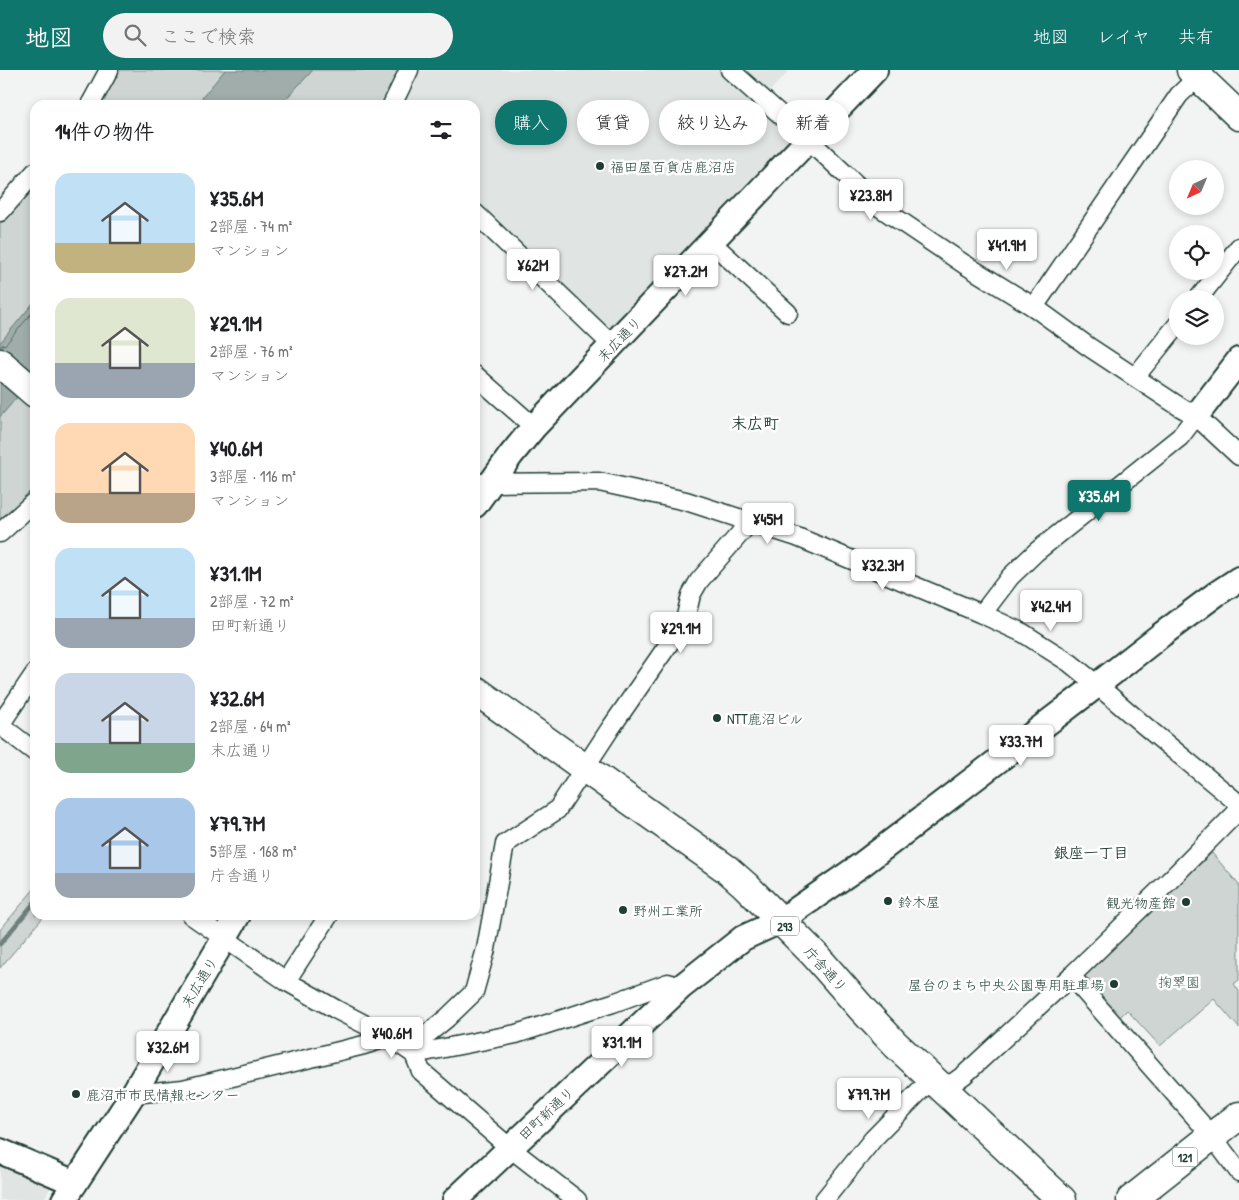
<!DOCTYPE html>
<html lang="ja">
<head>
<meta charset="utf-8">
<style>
	:root { --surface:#fff; --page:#f2f2f2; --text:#202124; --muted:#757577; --accent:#0f766e }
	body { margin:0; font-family:"Patrick Hand","Klee One",sans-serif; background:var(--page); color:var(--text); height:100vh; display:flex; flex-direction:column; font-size:19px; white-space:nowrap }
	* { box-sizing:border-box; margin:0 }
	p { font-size:16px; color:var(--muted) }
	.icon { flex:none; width:28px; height:28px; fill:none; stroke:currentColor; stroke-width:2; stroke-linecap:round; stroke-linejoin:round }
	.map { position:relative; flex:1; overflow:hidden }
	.drawer { position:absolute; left:30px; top:30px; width:450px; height:820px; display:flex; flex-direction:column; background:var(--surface); border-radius:15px; box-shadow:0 2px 8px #0003 }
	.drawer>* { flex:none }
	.hud { position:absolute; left:495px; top:30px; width:475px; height:45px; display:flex; gap:10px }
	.needle { width:32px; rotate:224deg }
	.tools { position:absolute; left:1169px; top:90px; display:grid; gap:10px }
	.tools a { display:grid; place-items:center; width:55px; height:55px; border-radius:50%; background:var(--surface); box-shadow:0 2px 8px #0003; font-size:25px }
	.price { position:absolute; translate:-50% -42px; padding:0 11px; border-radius:5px; background:#fff; color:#222; font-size:16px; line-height:32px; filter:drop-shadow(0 1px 2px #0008) }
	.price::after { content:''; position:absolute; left:50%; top:30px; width:15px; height:11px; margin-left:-8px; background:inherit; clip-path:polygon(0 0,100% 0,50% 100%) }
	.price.current { background:var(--accent); color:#fff }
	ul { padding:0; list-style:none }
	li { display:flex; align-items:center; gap:15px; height:125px; padding:0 25px }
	li span { display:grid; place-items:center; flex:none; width:140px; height:100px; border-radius:15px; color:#555 }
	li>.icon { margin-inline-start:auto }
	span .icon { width:60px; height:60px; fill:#fffc; stroke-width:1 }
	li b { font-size:21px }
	h2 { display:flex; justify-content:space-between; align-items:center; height:60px; padding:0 25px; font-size:21px }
	.chip { padding:0 18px; border-radius:22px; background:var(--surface); box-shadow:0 2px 8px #0003; font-size:18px; line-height:45px }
	.chip.current { background:var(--accent); color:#fff }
	header { display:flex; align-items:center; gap:30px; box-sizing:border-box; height:70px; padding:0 25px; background:var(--accent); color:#fff }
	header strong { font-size:24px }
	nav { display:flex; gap:28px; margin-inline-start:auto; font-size:18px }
	.search { width:350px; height:45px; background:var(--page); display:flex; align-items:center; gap:12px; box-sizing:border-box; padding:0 18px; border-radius:28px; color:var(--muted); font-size:19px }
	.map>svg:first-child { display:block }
</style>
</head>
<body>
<header>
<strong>地図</strong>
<div class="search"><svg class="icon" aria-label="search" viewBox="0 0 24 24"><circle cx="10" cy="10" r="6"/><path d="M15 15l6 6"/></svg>ここで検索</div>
<nav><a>地図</a><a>レイヤ</a><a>共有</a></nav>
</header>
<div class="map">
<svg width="1239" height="1130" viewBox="0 0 1239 1130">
	<rect width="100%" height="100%" fill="#f2f3f3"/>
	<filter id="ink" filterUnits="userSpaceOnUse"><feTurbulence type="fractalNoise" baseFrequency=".02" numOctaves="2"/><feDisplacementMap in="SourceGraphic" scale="10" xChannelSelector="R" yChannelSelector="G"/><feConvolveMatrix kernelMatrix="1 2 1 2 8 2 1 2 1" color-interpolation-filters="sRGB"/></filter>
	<g filter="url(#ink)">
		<g fill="#e0e4e3">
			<polygon points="417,0 718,0 799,71 614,263 475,133 475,35 399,35"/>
			<polygon points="742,0 790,0 768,23"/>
			<polygon points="0,1094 51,1117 43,1130 0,1130"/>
		</g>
		<g fill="#ced5d3" stroke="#768984">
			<polygon points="116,0 225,0 196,35 98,35"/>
			<polygon points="313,0 404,0 386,35 280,35"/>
			<polygon points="35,113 35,231 0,273 0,154"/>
			<polygon points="35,306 35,424 0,457 0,347"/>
			<polygon points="1212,783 1239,815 1239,910 1234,914 1239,921 1239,958 1214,929 1160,976 1127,940 1118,949 1080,907"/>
			<polygon points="35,818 35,845 45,845 0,898 0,860"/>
		</g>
		<g fill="#a1adaa" stroke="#6d807b">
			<polygon points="225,0 313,0 280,35 196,35"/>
			<polygon points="35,231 35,306 0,347 0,273"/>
		</g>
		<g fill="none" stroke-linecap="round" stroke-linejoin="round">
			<polyline stroke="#536a63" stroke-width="1" points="0,276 6,274 35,239"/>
			<polyline stroke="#6d807b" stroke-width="4.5" points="0,874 35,832"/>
			<g stroke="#1f3d34" stroke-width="21">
				<g id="street">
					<polyline points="730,0 809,70 881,138 964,194 1034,237 1089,277 1180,337 1196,346 1239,386"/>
					<polyline points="90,35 109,0"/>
					<polyline points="392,35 409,0"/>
					<polyline points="0,142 35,102"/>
					<polyline points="475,143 613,276"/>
					<polyline points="711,172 788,243"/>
					<polyline points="1198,229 1239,177"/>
					<polyline points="1034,237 1179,25 1204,1"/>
					<polyline points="475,305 534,357"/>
					<polyline points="1135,307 1178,254"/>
					<polyline points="475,413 599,412 686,431 797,467 982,544 1023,563 1070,593 1097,615 1146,657 1239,734"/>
					<polyline points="0,463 35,431"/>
					<polyline points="982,544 1010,507 1036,482 1180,367 1196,346"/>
					<polyline points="0,655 35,603"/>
					<polyline points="0,655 35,682"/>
					<polyline points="191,845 286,911 337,940 389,967 414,984 421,1001 510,1078 577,1130"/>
					<polyline points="1071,906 1212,1066 1239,1102"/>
					<polyline points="286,911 329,845"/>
					<polyline points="414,984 420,970 447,948 474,922 486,879 505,774 557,740 610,659 677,562 686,546 691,525 699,511 750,452"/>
					<polyline points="414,984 516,964 613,933 668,913 681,917"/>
					<polyline points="133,1024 183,1019 364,975 389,967"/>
					<polyline points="824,1130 873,1069 924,1017 927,1015 953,1013 964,1005 1071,906 1170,810 1239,740"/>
				</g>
			</g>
			<g stroke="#1f3d34" stroke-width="28">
				<g id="secondary">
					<polyline points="1196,346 1239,290"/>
					<polyline points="475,435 511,385 534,357 875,0"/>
					<polyline points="0,1081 75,1113"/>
					<polyline points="64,1130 133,1024 238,845"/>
					<polyline points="455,1130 681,917 743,868 780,851 861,795 1097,615 1161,565 1216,524 1239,509"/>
				</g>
			</g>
			<g stroke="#1f3d34" stroke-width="31">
				<polyline id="primary" points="1191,0 1239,46"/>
			</g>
			<g stroke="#1f3d34" stroke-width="31">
				<g id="highway">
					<polyline points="0,293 35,323"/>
					<polyline points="475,620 728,800 745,815 814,884 863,940 895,974 1062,1130"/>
					<polyline points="1131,1130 1212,1066 1239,1046"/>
				</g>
			</g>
			<use href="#street" stroke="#fff" stroke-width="18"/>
			<use href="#secondary" stroke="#fff" stroke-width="24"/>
			<use href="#primary" stroke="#fff" stroke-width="28"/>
			<use href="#highway" stroke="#fff" stroke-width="28"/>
		</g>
	</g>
	<g fill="#1f3d34" stroke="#fff" stroke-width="2">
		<circle cx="600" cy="96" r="5"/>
		<circle cx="717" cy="648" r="5"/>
		<circle cx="888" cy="831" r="5"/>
		<circle cx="1186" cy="832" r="5"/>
		<circle cx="623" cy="840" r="5"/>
		<circle cx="1114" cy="914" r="5"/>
		<circle cx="76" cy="1024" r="5"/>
	</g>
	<g text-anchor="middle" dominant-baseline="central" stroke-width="5" stroke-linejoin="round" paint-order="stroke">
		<g fill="#fff" stroke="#627771" stroke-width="1">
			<rect x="771" y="846.5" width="28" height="19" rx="4"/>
			<rect x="1172.5" y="1077.5" width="25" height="19" rx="4"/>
		</g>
		<g font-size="12" font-weight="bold" fill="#1f3d34">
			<text x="785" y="856">293</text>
			<text x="1185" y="1087">121</text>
		</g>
		<g font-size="14" fill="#1f3d34" stroke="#fff" text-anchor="start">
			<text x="610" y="96">福田屋百貨店鹿沼店</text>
			<text x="727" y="648">NTT鹿沼ビル</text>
			<text x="898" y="831">鈴木屋</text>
			<text x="1176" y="832" text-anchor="end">観光物産館</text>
			<text x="633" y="840">野州工業所</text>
			<text x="1104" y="914" text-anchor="end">屋台のまち中央公園専用駐車場</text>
			<text x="86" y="1024">鹿沼市市民情報センター</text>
		</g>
		<g font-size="14" fill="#1f3d34" stroke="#fff">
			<text transform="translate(619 269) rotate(-46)">末広通り</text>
			<text transform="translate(826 899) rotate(48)">庁舎通り</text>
			<text transform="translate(199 912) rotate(-59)">末広通り</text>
			<text transform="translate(546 1043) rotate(-43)">田町新通り</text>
		</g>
		<g font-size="14" fill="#425b54" stroke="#fff">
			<text x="1179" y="911">掬翠園</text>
		</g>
		<g font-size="15" font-weight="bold" fill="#1f3d34" stroke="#fff">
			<text x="1091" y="782">銀座一丁目</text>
		</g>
		<g font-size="16" font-weight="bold" fill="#1f3d34" stroke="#fff">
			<text x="755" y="353">末広町</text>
		</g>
	</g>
</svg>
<div class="tools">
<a><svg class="needle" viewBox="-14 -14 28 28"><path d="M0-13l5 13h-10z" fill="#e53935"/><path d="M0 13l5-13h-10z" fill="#757577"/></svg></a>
<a><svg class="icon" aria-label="locate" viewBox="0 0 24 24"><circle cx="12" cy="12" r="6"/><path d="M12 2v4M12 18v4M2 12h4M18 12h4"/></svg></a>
<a><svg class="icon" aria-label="layers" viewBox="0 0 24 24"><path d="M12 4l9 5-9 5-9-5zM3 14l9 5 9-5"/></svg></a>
</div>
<b class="price" style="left:871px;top:151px">¥23.8M</b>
<b class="price" style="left:1007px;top:201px">¥41.9M</b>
<b class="price" style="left:533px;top:221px">¥62M</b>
<b class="price" style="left:686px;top:227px">¥27.2M</b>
<b class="price current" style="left:1099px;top:452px">¥35.6M</b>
<b class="price" style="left:768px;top:475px">¥45M</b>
<b class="price" style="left:883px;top:521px">¥32.3M</b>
<b class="price" style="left:1051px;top:562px">¥42.4M</b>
<b class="price" style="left:681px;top:584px">¥29.1M</b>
<b class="price" style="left:1021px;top:697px">¥33.7M</b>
<b class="price" style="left:392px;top:989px">¥40.6M</b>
<b class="price" style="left:622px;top:998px">¥31.1M</b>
<b class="price" style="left:168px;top:1003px">¥32.6M</b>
<b class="price" style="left:869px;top:1050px">¥79.7M</b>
<div class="hud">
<a class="chip current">購入</a>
<a class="chip">賃貸</a>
<a class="chip">絞り込み</a>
<a class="chip">新着</a>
</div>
<section class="drawer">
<h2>14件の物件<svg class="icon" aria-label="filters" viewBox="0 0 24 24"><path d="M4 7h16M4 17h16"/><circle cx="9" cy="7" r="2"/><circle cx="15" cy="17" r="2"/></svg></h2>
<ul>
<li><span style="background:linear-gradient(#bfe0f5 70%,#c2b280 0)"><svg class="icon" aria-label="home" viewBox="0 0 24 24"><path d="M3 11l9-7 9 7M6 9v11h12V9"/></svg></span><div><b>¥35.6M</b><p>2部屋 · 74 m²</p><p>マンション</p></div></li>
<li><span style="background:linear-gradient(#dfe7d0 65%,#9aa5b1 0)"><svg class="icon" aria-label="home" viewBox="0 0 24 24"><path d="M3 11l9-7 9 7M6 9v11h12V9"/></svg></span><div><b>¥29.1M</b><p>2部屋 · 76 m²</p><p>マンション</p></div></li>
<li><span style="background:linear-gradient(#ffd9b3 70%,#b9a48a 0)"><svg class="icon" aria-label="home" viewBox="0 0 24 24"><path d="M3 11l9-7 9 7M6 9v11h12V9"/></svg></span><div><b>¥40.6M</b><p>3部屋 · 116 m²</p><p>マンション</p></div></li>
<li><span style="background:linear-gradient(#bfe0f5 70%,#9aa5b1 0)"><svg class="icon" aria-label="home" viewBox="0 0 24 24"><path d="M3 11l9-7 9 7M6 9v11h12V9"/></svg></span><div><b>¥31.1M</b><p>2部屋 · 72 m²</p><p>田町新通り</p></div></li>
<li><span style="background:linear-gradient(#c9d6e8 70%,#7fa58c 0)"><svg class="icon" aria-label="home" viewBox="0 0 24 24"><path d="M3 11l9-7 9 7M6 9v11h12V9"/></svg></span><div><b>¥32.6M</b><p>2部屋 · 64 m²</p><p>末広通り</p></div></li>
<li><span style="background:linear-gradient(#a9c7e8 75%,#9aa5b1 0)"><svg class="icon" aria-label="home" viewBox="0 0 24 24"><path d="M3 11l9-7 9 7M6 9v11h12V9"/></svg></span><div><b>¥79.7M</b><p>5部屋 · 168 m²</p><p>庁舎通り</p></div></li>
</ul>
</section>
</div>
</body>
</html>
